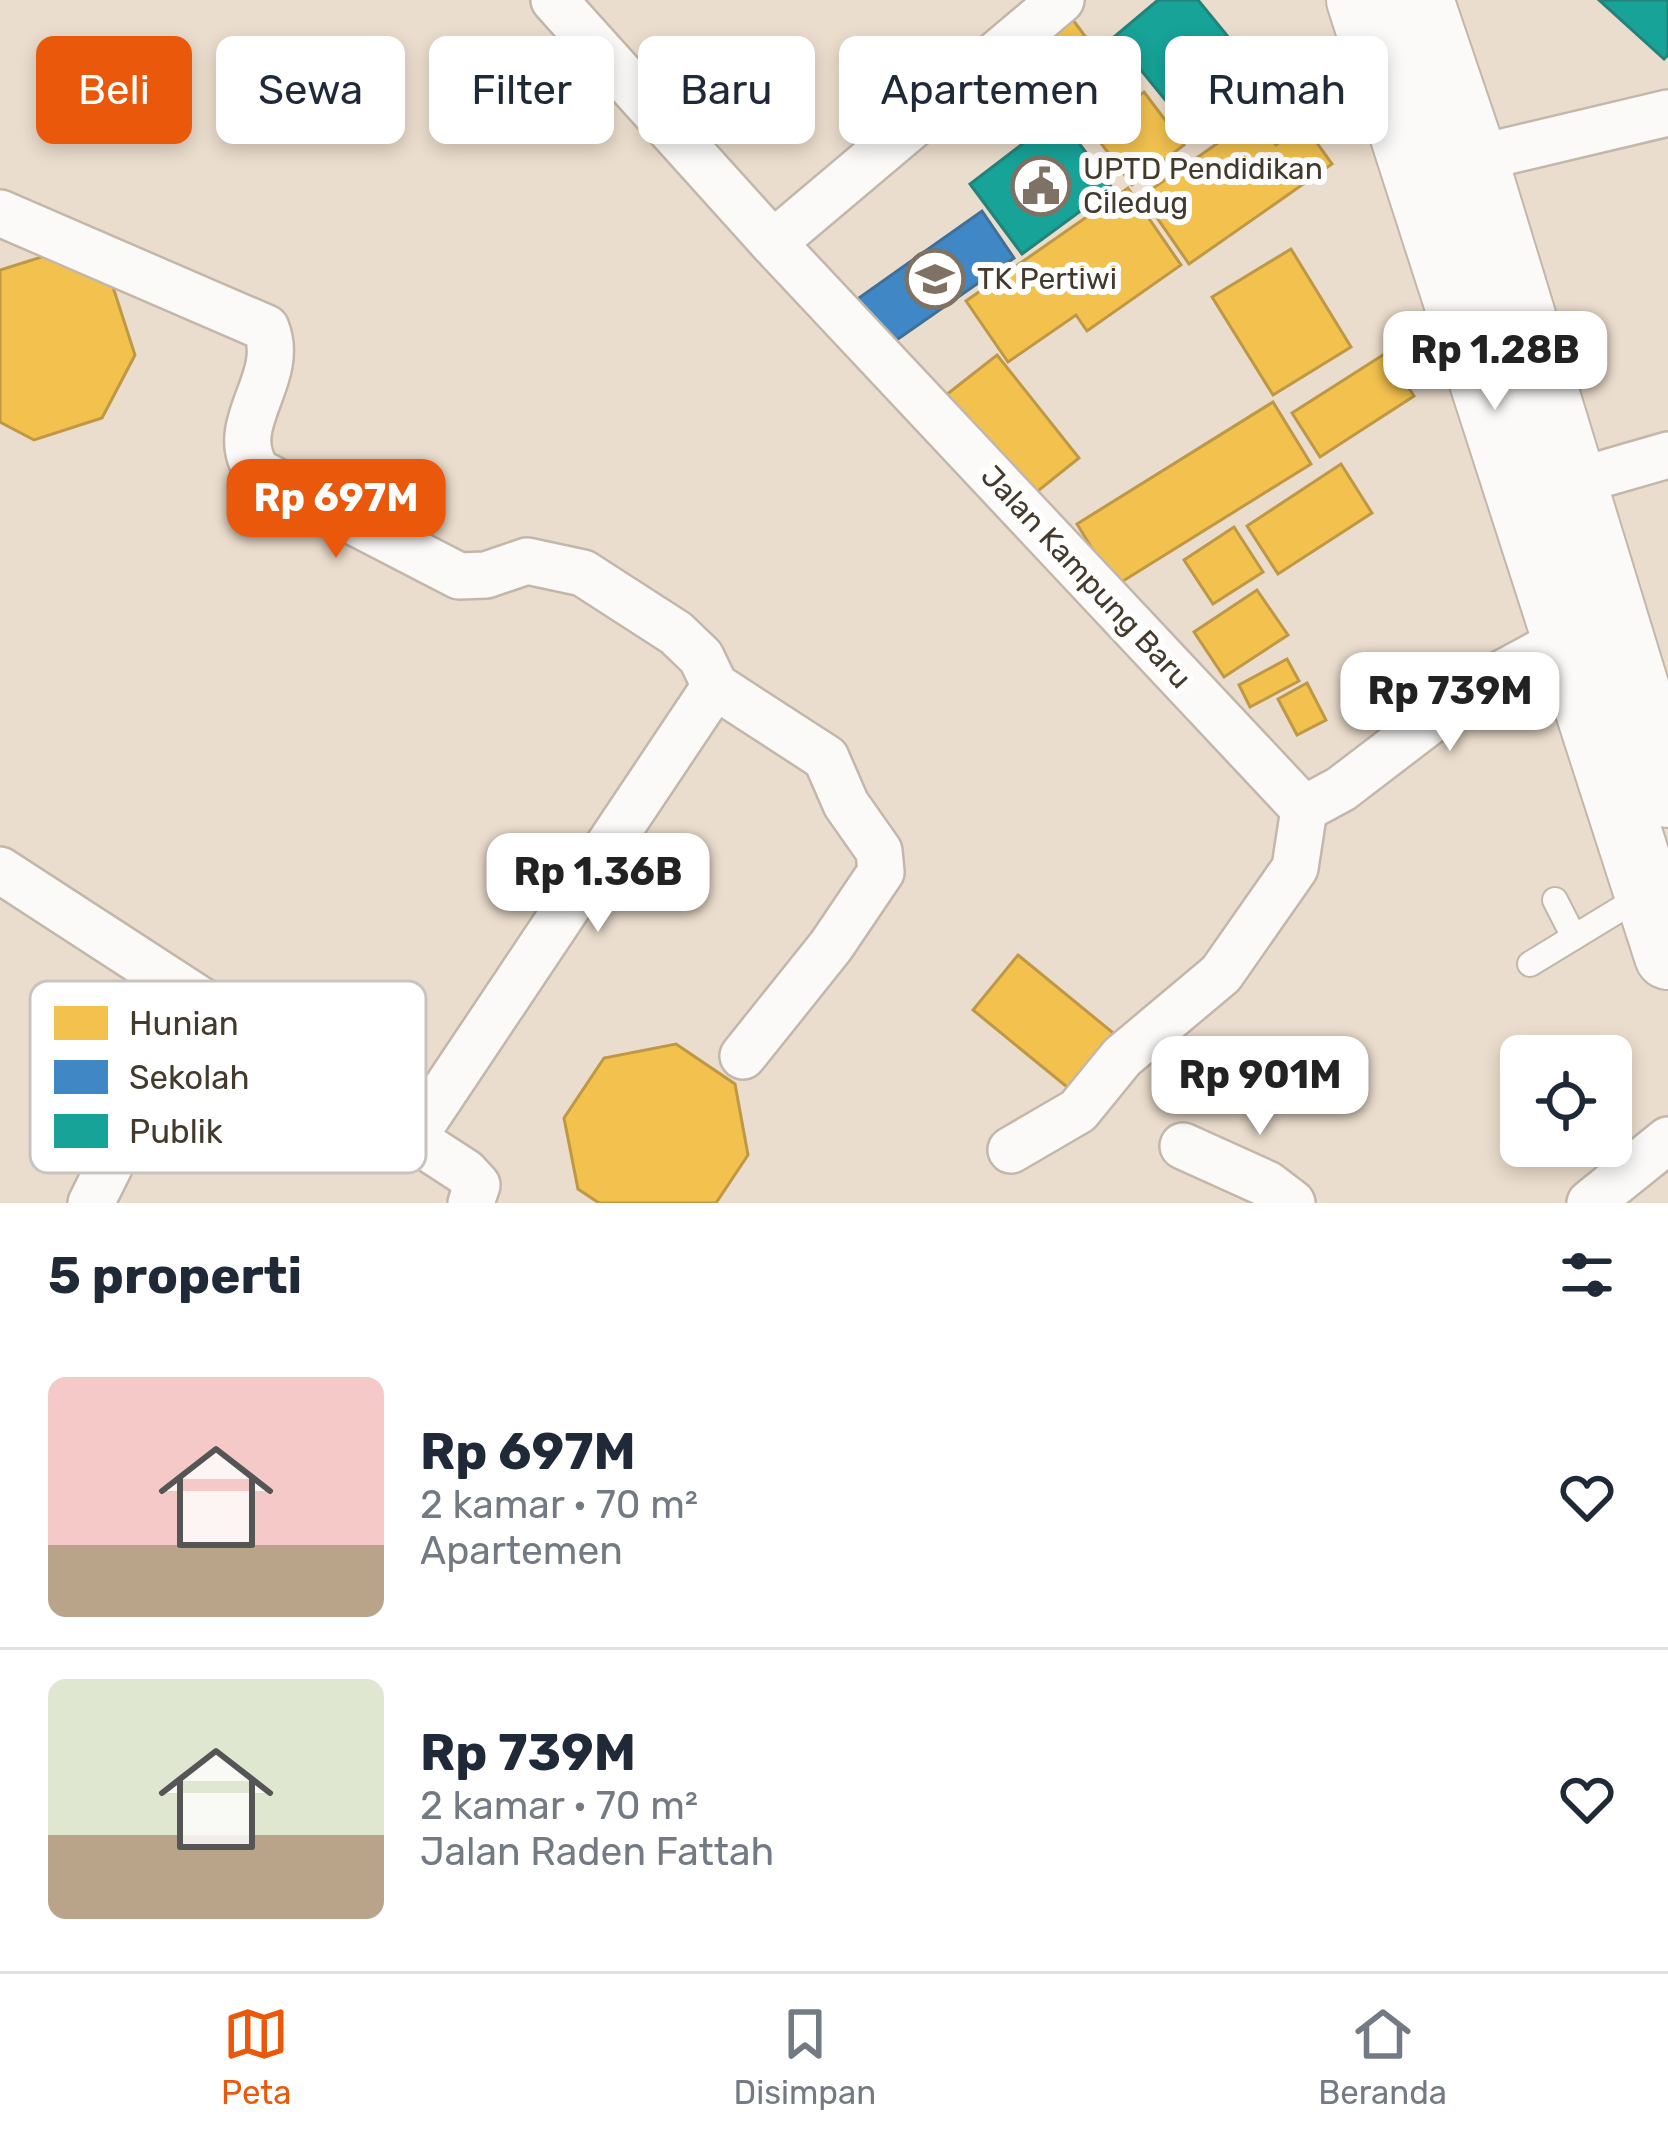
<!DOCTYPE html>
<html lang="id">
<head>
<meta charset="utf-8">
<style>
	:root { --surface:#fff; --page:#f2f2f3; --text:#1f2937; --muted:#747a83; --line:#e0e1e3; --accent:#ea580c }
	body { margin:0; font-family:Rubik,sans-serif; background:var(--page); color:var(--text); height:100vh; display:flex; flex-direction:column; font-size:45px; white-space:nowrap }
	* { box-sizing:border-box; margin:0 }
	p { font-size:39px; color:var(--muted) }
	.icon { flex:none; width:66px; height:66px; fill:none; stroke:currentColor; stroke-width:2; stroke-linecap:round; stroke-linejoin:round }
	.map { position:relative; height:1203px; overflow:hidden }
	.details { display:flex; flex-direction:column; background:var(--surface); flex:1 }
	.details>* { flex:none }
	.banner { position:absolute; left:36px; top:36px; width:1596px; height:108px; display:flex; gap:24px }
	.controls { position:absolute; left:1500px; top:1035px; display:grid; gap:24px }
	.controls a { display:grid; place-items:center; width:132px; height:132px; border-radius:18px; background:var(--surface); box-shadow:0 6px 18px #0003; font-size:60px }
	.price { position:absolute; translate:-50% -102px; padding:0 27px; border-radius:24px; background:#fff; color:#222; font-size:39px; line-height:78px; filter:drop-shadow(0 3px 6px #0008) }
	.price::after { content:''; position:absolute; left:50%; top:72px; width:36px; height:27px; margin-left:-18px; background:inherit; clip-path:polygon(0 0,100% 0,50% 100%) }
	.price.selected { background:var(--accent); color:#fff }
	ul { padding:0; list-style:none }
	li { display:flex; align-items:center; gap:36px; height:300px; padding:0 48px }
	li+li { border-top:3px solid var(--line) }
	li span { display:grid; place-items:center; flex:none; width:336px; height:240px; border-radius:18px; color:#555 }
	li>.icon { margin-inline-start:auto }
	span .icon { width:144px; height:144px; fill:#fffc; stroke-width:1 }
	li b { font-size:51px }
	h2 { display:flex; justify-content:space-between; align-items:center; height:144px; padding:0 48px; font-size:51px }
	.tag { padding:0 42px; border-radius:18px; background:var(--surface); box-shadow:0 6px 18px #0003; font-size:42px; line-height:108px }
	.tag.selected { background:var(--accent); color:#fff }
	.tabs { display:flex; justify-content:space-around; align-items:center; height:168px; border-top:3px solid var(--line); background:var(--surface); font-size:33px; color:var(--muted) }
	.tabs a { display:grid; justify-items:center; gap:6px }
	.tabs .selected { color:var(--accent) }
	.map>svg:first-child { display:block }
</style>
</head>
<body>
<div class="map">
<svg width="1668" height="1203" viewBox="0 0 1668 1203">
	<rect width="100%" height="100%" fill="#ebddcd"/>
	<g fill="#f2c14e" stroke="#be9844" stroke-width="3">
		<polygon points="1070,16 1129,95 1076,134 1018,55"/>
		<polygon points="1144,92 1184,145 1132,185 1092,131"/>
		<polygon points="1255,117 1276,145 1304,125 1332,164 1189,264 1142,196"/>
		<polygon points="1128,188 1181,265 1087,331 1076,315 1008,362 966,301"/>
		<polygon points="1291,249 1351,347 1273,395 1212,297"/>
		<polygon points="51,254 113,287 135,355 102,418 34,440 0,422 0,270"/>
		<polygon points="1386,353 1414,396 1320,457 1292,413"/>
		<polygon points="997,355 1079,458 1028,499 946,395"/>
		<polygon points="1273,402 1311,464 1115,586 1077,524"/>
		<polygon points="1341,464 1372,513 1278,574 1247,526"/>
		<polygon points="1234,527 1263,572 1213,604 1184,560"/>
		<polygon points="1257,590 1288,635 1224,677 1194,632"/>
		<polygon points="1287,659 1299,681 1250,707 1239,685"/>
		<polygon points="1307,683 1326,720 1297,735 1278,699"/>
		<polygon points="1018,955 1123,1041 1078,1096 973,1010"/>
		<polygon points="676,1044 735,1084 748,1155 716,1203 599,1203 578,1189 564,1118 604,1058"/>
	</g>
	<polygon fill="#3f88c5" stroke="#407097" stroke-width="3" points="982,211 1014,258 888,346 856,300"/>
	<g fill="#17a398" stroke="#248378" stroke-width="3">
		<polygon points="1158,0 1198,0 1261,77 1193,134 1114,37"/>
		<polygon points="1599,0 1668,0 1668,55 1664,59"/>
		<polygon points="1059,116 1112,188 1022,254 970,184"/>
	</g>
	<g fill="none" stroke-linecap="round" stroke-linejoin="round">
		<g stroke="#c2b7aa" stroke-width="28">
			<g id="service">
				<polyline points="1555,900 1574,937"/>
				<polyline points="1530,964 1645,894"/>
			</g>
		</g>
		<g stroke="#c2b7aa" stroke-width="50">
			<g id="minor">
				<polyline points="554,0 773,243 1304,809 1295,868 1221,974 1122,1057 1078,1111 1011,1150"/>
				<polyline points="1474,159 1668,113"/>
				<path d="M0,213l266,115c21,52 -42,97 -8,144l201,104 27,-1 41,-14 56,12 93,60 25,24 14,29 111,72 20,46 33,47 2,21 -50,74 -88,110"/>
				<polyline points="773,243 1061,0"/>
				<polyline points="1571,483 1668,455"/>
				<polyline points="1304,809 1341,789 1468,692 1564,640"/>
				<polyline points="0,870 465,1172 477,1185 471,1203"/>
				<polyline points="413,1138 715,686"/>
				<polyline points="1183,1146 1267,1184 1292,1203"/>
				<polyline points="91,1203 126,1133 218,1010"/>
				<polyline points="1590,1203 1668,1140"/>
			</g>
		</g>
		<g stroke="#c2b7aa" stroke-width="70">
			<g id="secondary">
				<polyline points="1360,0 1668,956"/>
				<polyline points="1420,0 1474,159 1668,794"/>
			</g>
		</g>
		<use href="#service" stroke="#fcfaf8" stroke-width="24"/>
		<use href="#minor" stroke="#fcfaf8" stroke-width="45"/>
		<use href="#secondary" stroke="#fcfaf8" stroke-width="66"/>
	</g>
	<defs>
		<g id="civic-ring" transform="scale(3)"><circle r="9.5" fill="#fff" stroke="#7e7265" stroke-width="1.5"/><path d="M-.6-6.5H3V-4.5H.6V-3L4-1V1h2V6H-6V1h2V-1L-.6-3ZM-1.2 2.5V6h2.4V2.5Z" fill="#7e7265"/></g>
		<g id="school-ring" transform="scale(3)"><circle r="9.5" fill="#fff" stroke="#7e7265" stroke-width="1.5"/><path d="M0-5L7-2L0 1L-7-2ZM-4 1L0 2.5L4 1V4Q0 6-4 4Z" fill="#7e7265"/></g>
	</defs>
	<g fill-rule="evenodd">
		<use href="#civic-ring" x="1041" y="186"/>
		<use href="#school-ring" x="935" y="279"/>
	</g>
	<g text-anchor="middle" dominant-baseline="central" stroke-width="12" stroke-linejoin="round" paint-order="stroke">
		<g font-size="30" fill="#43392d" stroke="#fff" text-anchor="start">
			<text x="1083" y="169">UPTD Pendidikan<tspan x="1083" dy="34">Ciledug</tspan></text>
			<text x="977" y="279">TK Pertiwi</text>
		</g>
		<g font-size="30" fill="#43392d" stroke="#fff">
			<text transform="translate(1086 577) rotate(47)">Jalan Kampung Baru</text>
		</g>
	</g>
	<rect x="30" y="981" width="396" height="192" rx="18" fill="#fff" stroke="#c7c4c0" stroke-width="3"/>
	<rect x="54" y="1006" width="54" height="34" fill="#f2c14e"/>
	<rect x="54" y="1060" width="54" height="34" fill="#3f88c5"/>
	<rect x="54" y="1114" width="54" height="34" fill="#17a398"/>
	<g font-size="33" fill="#43392d">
		<text x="129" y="1035">Hunian</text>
		<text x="129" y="1089">Sekolah</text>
		<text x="129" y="1143">Publik</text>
	</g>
</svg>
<div class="controls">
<a><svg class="icon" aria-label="locate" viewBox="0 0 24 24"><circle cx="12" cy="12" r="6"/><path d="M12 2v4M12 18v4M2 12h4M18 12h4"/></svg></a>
</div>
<b class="price" style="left:1495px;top:413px">Rp 1.28B</b>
<b class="price selected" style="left:336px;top:561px">Rp 697M</b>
<b class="price" style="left:1450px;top:754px">Rp 739M</b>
<b class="price" style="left:598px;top:935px">Rp 1.36B</b>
<b class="price" style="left:1260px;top:1138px">Rp 901M</b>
<div class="banner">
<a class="tag selected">Beli</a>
<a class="tag">Sewa</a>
<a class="tag">Filter</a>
<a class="tag">Baru</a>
<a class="tag">Apartemen</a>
<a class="tag">Rumah</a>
</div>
</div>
<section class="details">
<h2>5 properti<svg class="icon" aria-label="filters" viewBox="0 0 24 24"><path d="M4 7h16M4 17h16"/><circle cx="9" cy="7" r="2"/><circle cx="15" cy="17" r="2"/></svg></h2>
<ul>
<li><span style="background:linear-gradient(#f6c9c9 70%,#b9a48a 0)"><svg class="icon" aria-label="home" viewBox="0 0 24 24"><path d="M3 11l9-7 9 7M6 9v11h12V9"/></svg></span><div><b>Rp 697M</b><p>2 kamar · 70 m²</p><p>Apartemen</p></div><svg class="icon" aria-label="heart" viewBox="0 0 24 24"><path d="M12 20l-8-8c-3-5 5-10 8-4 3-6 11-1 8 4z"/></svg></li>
<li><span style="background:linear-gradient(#dfe7d0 65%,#b9a48a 0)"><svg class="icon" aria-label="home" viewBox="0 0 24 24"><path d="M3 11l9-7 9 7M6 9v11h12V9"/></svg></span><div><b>Rp 739M</b><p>2 kamar · 70 m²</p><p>Jalan Raden Fattah</p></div><svg class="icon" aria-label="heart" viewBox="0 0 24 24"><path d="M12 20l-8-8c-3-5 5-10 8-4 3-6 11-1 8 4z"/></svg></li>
</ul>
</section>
<nav class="tabs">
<a class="selected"><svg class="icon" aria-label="map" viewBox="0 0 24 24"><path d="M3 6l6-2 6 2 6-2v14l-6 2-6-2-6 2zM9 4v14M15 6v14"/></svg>Peta</a>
<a><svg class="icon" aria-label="saved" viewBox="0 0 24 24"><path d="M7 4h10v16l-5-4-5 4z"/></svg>Disimpan</a>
<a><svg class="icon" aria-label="home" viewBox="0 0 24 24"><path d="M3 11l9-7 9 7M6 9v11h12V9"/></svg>Beranda</a>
</nav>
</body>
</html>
